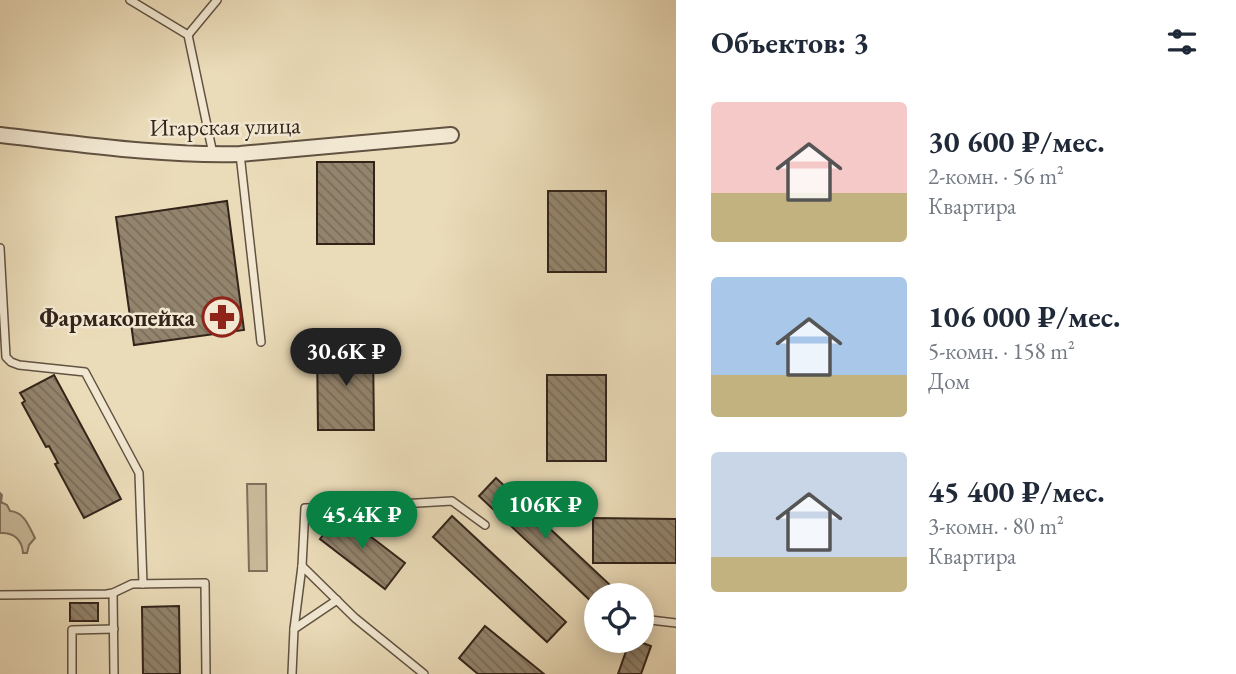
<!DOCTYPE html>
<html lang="ru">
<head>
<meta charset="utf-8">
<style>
	:root { --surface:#fff; --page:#f6f6f7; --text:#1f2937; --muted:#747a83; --accent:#0b8043 }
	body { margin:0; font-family:"EB Garamond",serif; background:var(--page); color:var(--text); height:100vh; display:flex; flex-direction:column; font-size:26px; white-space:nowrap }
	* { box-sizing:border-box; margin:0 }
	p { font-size:23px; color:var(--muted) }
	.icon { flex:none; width:38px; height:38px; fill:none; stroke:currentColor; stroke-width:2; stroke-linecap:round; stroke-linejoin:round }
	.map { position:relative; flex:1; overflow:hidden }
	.side { display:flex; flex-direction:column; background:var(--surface); width:560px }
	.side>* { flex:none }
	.tools { position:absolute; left:584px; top:583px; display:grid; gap:14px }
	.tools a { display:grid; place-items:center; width:70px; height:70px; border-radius:50%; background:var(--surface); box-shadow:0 4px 18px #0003; font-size:35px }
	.price { position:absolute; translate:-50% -60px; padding:0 16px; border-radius:24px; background:var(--accent); color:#fff; font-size:23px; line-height:46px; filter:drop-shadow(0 2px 4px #0008) }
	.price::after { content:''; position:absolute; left:50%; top:42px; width:21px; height:16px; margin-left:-10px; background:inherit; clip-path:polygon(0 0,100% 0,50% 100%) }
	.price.selected { background:#222; color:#fff }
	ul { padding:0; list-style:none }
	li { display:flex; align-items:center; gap:21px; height:175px; padding:0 35px }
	li span { display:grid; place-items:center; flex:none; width:196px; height:140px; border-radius:7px; color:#555 }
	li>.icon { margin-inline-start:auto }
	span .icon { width:84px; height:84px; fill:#fffc; stroke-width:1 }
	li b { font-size:30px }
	h2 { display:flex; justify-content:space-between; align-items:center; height:84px; padding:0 35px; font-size:30px }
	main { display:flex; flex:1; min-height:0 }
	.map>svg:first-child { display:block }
</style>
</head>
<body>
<main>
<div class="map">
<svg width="676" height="674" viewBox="0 0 676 674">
	<defs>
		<pattern id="building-back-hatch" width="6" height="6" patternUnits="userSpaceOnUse" patternTransform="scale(1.75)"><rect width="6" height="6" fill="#93846d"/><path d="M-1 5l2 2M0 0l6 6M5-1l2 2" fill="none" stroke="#796c59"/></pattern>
	</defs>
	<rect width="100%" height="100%" fill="#ebdcb9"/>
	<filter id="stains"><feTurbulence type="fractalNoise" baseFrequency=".00286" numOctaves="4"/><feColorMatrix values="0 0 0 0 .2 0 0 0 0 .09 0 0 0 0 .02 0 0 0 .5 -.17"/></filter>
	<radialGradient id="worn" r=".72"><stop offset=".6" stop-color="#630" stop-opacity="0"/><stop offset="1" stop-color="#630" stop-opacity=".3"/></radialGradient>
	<g fill="#ccbd9e" stroke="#80705c" stroke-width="2">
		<polygon points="247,484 266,484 267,571 249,571"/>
		<path d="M0,493l2,2 -1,7 6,3 3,6c15,1 19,16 25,27l-6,7 -2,8h-4c-1,-13 -9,-21 -23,-20z"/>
	</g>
	<g fill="url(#building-back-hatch)" stroke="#33241a" stroke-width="2">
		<rect x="317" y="162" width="57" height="82"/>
		<rect x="548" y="191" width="58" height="81"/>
		<polygon points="227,201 244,330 134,345 116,217"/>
		<polygon points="317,347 373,347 374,430 318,430"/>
		<polygon points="54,375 121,499 84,518 55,464 58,463 49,446 46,447 22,403 25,401 20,393"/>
		<rect x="547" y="375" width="59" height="86"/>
		<polygon points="496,478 611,586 602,595 597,595 597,601 594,604 479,496"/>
		<polygon points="340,513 405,563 385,589 320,539"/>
		<polygon points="452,516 566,622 547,642 433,537"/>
		<polygon points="593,518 676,519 676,563 593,563"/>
		<rect x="70" y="603" width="28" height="18"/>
		<polygon points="179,606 180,674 143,674 142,607"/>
		<polygon points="485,626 544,674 478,674 459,658"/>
		<polygon points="630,640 635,640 651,646 641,674 618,674"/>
	</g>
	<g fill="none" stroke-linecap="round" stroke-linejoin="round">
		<g stroke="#615242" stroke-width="10">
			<g id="lane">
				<polyline points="130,0 188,35 213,154"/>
				<polyline points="188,35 217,0"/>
				<polyline points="240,154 261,342"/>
				<polyline points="0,248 6,357 11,362 19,365 85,372 139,473 143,584"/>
				<polyline points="302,566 355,618 424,674"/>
				<polyline points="113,593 114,674"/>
				<polyline points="0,595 107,594 113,593 132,584 205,583 206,674"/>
				<polyline points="337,600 294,629 302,566 305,508 349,507 452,501 485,525"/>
				<polyline points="642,619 676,623"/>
				<polyline points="72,674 72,630 114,629"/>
				<polyline points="292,674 294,629"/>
			</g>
		</g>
		<g stroke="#615242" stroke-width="18">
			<path id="street" d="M0,135c80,9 160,21 240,19l211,-19"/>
		</g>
		<use href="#lane" stroke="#f2e8d2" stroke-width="7"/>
		<use href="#street" stroke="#f2e8d2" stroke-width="14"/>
	</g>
	<defs>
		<g id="pharmacy-ring" transform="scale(2.0125)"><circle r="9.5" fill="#f2e8d2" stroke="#8f2418" stroke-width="1.5"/><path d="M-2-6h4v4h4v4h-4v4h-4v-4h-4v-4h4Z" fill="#8f2418"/></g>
	</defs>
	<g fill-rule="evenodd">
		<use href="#pharmacy-ring" x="222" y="317"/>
	</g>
	<g text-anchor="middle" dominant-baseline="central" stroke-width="5" stroke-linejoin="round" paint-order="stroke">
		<g font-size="24" fill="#33241a" stroke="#f2e8d2">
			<text transform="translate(225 126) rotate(-1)">Игарская улица</text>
		</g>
		<g font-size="24" font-weight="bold" fill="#33241a" stroke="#f2e8d2" text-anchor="end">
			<text x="195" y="317">Фармакопейка</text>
		</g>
	</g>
	<rect width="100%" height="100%" filter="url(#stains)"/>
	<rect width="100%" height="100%" fill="url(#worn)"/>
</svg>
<div class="tools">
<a><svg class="icon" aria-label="locate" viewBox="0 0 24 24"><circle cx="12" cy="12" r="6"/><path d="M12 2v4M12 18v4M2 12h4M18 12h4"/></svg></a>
</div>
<b class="price selected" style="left:346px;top:388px">30.6K ₽</b>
<b class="price" style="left:545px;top:541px">106K ₽</b>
<b class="price" style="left:362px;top:551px">45.4K ₽</b>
</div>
<section class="side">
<h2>Объектов: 3<svg class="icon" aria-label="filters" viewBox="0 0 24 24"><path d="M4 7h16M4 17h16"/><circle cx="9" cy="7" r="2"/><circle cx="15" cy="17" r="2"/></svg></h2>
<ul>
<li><span style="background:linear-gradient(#f6c9c9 65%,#c2b280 0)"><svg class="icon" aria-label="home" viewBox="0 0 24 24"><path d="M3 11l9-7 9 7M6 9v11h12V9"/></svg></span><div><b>30 600 ₽/мес.</b><p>2-комн. · 56 m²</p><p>Квартира</p></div></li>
<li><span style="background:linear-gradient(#a9c7e8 70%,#c2b280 0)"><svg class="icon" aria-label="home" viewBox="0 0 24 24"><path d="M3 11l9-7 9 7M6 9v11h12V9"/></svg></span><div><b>106 000 ₽/мес.</b><p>5-комн. · 158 m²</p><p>Дом</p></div></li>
<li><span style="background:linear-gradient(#c9d6e8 75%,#c2b280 0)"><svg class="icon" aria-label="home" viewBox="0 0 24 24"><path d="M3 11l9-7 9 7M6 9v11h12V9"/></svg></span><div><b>45 400 ₽/мес.</b><p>3-комн. · 80 m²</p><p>Квартира</p></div></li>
</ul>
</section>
</main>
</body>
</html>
